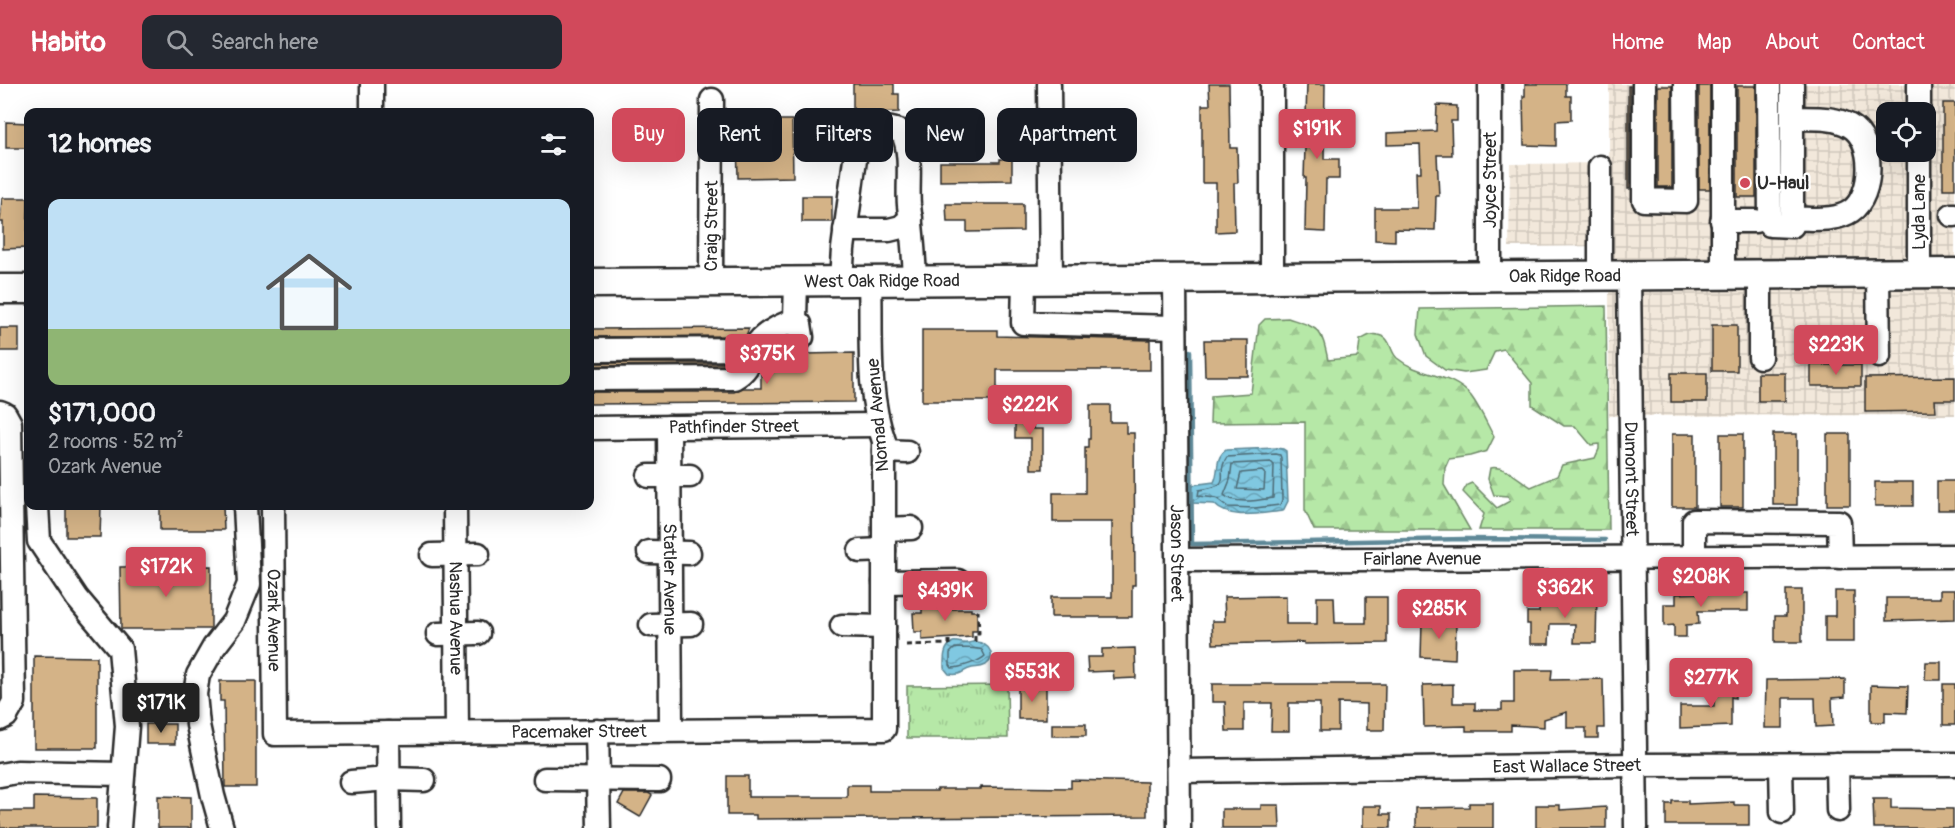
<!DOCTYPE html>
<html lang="en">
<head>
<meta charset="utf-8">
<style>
	:root { --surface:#171b24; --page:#242831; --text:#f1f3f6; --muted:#9ea1a6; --accent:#d1495b }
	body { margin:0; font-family:Pangolin,sans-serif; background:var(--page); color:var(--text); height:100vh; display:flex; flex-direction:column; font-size:22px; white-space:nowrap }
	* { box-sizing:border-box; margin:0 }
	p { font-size:20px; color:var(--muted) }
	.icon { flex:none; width:33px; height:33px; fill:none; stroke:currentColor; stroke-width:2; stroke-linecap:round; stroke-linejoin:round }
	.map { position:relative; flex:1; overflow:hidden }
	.sheet { position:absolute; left:24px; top:24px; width:570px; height:402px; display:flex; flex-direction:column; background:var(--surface); border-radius:12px; box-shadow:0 6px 24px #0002 }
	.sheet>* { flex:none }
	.guide { position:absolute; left:612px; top:24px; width:570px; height:54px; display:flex; gap:12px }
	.tools { position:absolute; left:1876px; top:18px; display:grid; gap:12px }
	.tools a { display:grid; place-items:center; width:60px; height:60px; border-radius:12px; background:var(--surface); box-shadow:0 6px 24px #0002; font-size:30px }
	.price { position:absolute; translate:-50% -51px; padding:0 14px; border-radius:6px; background:var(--accent); color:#fff; font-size:20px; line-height:39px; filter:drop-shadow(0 2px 3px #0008) }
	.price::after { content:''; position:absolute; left:50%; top:36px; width:18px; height:14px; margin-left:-9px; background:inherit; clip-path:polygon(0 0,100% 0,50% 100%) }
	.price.active { background:#222; color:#fff }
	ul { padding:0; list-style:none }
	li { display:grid; align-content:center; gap:12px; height:318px; padding:0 24px }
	li span { display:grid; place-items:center; height:186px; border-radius:12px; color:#555 }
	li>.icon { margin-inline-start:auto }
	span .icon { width:108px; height:108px; fill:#fffc; stroke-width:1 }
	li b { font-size:26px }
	h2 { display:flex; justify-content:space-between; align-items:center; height:72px; padding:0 24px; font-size:26px }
	.tag { padding:0 21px; border-radius:12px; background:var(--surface); box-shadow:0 6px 24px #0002; font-size:21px; line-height:54px }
	.tag.active { background:var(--accent); color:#fff }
	header { display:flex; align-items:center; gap:36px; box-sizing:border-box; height:84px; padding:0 30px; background:var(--accent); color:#fff }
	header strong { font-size:28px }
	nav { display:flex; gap:33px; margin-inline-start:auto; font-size:21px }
	.search { width:420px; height:54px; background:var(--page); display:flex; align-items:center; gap:15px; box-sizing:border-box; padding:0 21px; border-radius:12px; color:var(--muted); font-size:22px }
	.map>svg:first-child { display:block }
</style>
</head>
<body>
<header>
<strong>Habito</strong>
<div class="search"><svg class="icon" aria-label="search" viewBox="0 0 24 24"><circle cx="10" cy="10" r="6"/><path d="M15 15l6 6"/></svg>Search here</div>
<nav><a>Home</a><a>Map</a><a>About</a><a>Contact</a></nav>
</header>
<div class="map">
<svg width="1955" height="744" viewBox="0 0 1955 744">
	<defs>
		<pattern id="industrial-grid" width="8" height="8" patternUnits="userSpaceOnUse" patternTransform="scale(1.5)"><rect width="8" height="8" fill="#f2e8db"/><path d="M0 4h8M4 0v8" fill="none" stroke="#d0c7bc"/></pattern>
		<pattern id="forest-firs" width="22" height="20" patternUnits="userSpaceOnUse" patternTransform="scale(1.5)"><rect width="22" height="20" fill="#b6e8a7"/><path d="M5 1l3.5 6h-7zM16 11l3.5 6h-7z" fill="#9dc790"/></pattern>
		<pattern id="park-tufts" width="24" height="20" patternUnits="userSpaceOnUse" patternTransform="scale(1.5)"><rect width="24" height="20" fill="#b6e8a7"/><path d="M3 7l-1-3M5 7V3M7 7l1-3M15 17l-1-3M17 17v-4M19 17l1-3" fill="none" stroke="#9dc790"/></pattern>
		<pattern id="water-waves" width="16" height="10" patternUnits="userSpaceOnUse" patternTransform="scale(1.5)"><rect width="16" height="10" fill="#80c8e1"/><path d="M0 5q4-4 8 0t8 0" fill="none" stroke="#69a3b7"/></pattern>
	</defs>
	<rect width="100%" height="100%" fill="#fff"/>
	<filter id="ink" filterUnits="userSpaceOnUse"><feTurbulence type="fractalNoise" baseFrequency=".0167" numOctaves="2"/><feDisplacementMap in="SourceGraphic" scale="12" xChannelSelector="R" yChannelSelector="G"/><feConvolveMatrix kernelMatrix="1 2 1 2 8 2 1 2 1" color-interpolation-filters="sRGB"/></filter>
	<g filter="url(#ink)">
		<path fill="url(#industrial-grid)" fill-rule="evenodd" d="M1609,0h346v331l-346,1v-170l-100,1 1,-83 99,-1zM1887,28h39v40h-39z"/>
		<g fill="url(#forest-firs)" stroke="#708a69" stroke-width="1.5">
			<path d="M1606,222l3,224h-130l5,-16 -21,-22 4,-7 5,-2 25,25 13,-7 -2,-5 -14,-1 -6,-16 2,-11c15,-3 28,11 41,19l26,-11 5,-11 33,-7 4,-9v-5l-8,1 -16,-19h-11l-32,-21v-22l-28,-34 -9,2 -9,19 -22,3 -19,-3 -19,-14 -8,-22 2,-25z"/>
			<path d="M1288,234c32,11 33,9 40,42l30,-3 2,-17c6,-3 11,-7 18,-5 14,2 11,16 19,23 23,19 55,15 74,38 9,12 16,28 23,41l-7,14 -17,5 -21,3 -4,9 -1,17 26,45h-156l-9,-20v-88l-95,1 1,-27 40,-3 8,-68 6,-6z"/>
		</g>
		<polygon fill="url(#park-tufts)" stroke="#708a69" stroke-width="1.5" points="1007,601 1008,654 907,654 907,602"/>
		<g fill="url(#water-waves)" stroke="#5e8998" stroke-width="1.5">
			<path d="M1276,364l7,1 3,2 2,50 -5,10c-21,2 -53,10 -69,-7l-22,-1v-18l22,-3c6,-11 0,-24 12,-32z"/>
			<path d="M953,558c5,-1 9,2 14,1 3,0 6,-2 9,-1 12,1 22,14 10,23 -6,3 -9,2 -14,3 -10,2 -9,8 -23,6l-5,-6c0,-10 -1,-20 9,-26z"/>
		</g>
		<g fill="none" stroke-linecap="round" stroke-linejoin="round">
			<g stroke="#4d6a74" stroke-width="1.5">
				<path d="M1276,370l4,1 1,3 1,42 -2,5 -25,3 -27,-1 -12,-9 -18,-2 1,-6c39,-6 14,-13 28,-33z"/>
				<path d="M1271,378l3,3 -1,33c-13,2 -39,7 -49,-3l6,-15 2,-16z"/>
				<polygon points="1262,387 1265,390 1264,406 1237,405 1241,389"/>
				<path d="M955,564c4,0 24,0 27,2l3,6c-5,5 -25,12 -33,12l-2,-3v-12z"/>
			</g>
			<polyline stroke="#5e8998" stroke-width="4.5" points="1190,267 1192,460 1466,455 1605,456"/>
		</g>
		<g fill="#d4b387" stroke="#2b2b2b" stroke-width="1.5">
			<polygon points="853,0 894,0 894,10 899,10 899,28 868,29 868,32 863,35 853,35"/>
			<polygon points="1209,0 1229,0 1230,64 1237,64 1238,99 1234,99 1235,147 1216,148 1216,99 1202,99 1202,21 1210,21"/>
			<polygon points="1307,0 1325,0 1324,75 1339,75 1339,95 1326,95 1325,148 1305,147 1306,94 1304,94"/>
			<polygon points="1525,0 1566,0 1566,12 1571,12 1571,36 1556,37 1556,62 1524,61 1523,12 1525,12"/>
			<rect x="1628" y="2" width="2" height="103"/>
			<rect x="1658" y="2" width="14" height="101"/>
			<rect x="1699" y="2" width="11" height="103"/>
			<rect x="1737" y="2" width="19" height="111"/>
			<rect x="1943" y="19" width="12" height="86"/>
			<polygon points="1437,21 1457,22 1457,37 1451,37 1452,71 1437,71 1439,112 1436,112 1435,146 1395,145 1395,157 1375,156 1375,124 1417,124 1416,88 1421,88 1420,60 1387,61 1387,49 1436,47"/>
			<polygon points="772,36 792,36 793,93 738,94 737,55 739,55 739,38"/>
			<polygon points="6,38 28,39 28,64 6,64"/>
			<polygon points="1000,75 1012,75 1012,96 940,97 940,78 1000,78"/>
			<rect x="802" y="112" width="30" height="26"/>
			<polygon points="2,114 28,114 27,164 3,165 3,138 0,138"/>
			<polygon points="946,120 1023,120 1023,147 967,148 967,138 947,138"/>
			<rect x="1712" y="241" width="25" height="46"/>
			<rect x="0" y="244" width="19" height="23"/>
			<polygon points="749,244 746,252 590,253 590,245"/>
			<polygon points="922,246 997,246 997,252 1150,256 1150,286 997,286 997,317 922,317"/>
			<polygon points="1204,256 1248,256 1248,292 1205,292"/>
			<polygon points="854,269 854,318 590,320 590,308 734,308 743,304 761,304 761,285 764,279 794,276 805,270"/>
			<polygon points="590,279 727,279 727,281 590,282"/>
			<rect x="1811" y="281" width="50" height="21"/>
			<rect x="1671" y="289" width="36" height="29"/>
			<rect x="1758" y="289" width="27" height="28"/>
			<polygon points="1955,293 1955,316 1935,316 1936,327 1865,328 1865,294"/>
			<polygon points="1090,321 1110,321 1110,338 1126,338 1126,349 1134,349 1135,501 1132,501 1132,533 1051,533 1051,513 1112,513 1112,438 1053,438 1053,409 1085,409 1085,364 1088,364 1088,355 1090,355"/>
			<polygon points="1015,326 1033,326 1033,345 1043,345 1043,385 1031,385 1031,354 1015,354"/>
			<rect x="1672" y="350" width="23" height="73"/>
			<rect x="1720" y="350" width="23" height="73"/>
			<rect x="1773" y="350" width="24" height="71"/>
			<rect x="1827" y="350" width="23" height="71"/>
			<rect x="1937" y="397" width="18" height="29"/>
			<rect x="1875" y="398" width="38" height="24"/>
			<polygon points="66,422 101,422 100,453 66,453"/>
			<polygon points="160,422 223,422 224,446 160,446"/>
			<polygon points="211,482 211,545 121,545 120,483"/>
			<polygon points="1786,506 1802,506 1802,558 1775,558 1775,532 1786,532"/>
			<polygon points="1940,506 1955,506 1955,535 1886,537 1886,514 1940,514"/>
			<polygon points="1835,507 1854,507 1854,558 1825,558 1825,532 1835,532"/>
			<polygon points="1709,509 1748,509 1748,527 1698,527 1699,540 1686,541 1686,553 1674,553 1674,541 1664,542 1664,520 1676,520 1676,510"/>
			<polygon points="1575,511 1597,511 1596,559 1574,559 1575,540 1550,540 1549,560 1530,560 1530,540 1527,540 1527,528 1539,528 1540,515 1575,516"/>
			<polygon points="1286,512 1286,540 1317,540 1317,513 1334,513 1335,539 1366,539 1366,513 1387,513 1387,559 1304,560 1304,558 1213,560 1212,537 1225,537 1224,513"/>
			<polygon points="922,518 949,518 950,525 971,525 971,527 977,527 977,547 972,547 972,553 922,556 922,548 914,548 913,529 922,529"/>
			<polygon points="1422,538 1456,539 1455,575 1421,573"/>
			<polygon points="1135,564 1136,594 1114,595 1113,587 1088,588 1087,573 1102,573 1102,565"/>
			<polygon points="34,572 97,573 97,664 34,664"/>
			<polygon points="1926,578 1941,578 1941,596 1925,596"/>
			<polygon points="1514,586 1552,586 1551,596 1603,595 1604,644 1598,644 1598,654 1586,654 1586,644 1567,644 1567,628 1544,635 1544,643 1511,641 1511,647 1466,647 1466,642 1424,643 1423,601 1453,600 1453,619 1475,619 1475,626 1502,626 1502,619 1514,619"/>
			<polygon points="1845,595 1845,613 1832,614 1833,642 1816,643 1815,614 1783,614 1783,644 1765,644 1766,596"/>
			<polygon points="220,597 256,597 256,703 225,703 224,617 220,617"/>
			<polygon points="1735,597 1735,614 1731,613 1731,642 1680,644 1680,622 1714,622 1715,598"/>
			<polygon points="1212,600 1385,600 1384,646 1367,646 1367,620 1338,619 1338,647 1320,647 1320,619 1289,619 1289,647 1271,647 1272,619 1244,619 1244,647 1226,647 1225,618 1212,618"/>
			<rect x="1943" y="600" width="12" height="41"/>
			<polygon points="1871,601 1908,602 1907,629 1885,628 1885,638 1871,638"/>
			<rect x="1018" y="603" width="28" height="32"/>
			<rect x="146" y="640" width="29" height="20"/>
			<rect x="1052" y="640" width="34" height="12"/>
			<polygon points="727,692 748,692 748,713 847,713 847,701 869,701 869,707 937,707 937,705 981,705 981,703 1071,704 1071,696 1147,698 1147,732 756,735 756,731 727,731"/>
			<polygon points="624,709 648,709 652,711 640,733 618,720"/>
			<polygon points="158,712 191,713 191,744 158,744"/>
			<polygon points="34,713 97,714 97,744 0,744 0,727 34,727"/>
			<polygon points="1873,715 1891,715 1891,724 1953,725 1953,744 1874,744"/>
			<polygon points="1672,717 1688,717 1688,720 1734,718 1734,721 1749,721 1749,741 1666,741 1666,720 1672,720"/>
			<polygon points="1469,719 1493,719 1493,744 1416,744 1416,724 1469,723"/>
			<polygon points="1261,721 1279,721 1280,744 1222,744 1222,725 1261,725"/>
			<polygon points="1536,721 1560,721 1560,726 1606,723 1606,744 1536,744"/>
			<polygon points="1363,722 1381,722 1381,730 1391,730 1391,744 1363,744"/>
		</g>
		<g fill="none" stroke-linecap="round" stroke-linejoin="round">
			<g stroke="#2b2b2b" stroke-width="27">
				<g id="minor">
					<polyline points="372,0 372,28"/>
					<polyline points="1049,0 1051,196"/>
					<polyline points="1272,0 1272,194"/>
					<polyline points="1490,0 1490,192"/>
					<polyline points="1644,0 1644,116 1686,117 1685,0"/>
					<polyline points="1723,0 1723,190"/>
					<polyline points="1769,0 1770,141 1792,142 1792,0"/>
					<polyline points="1919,0 1919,28"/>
					<path d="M1792,34c19,1 41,-2 58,8 25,14 24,69 1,85 -16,11 -41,7 -59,8"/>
					<polyline points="1919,68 1919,189"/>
					<polyline points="1600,83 1600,191"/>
					<polyline points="1952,131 1955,131"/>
					<polyline points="1722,137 1755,137"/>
					<polyline points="845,146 889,146 901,143 911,134"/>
					<polyline points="1760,190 1760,273"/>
					<polyline points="1878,190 1879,272"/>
					<path id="s1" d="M1629,191l7,553"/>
					<path id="s2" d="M1175,195l4,549"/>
					<polyline points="1024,196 1023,239 1175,243"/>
					<path d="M841,197l2,-32 14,-105c10,-19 25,-19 45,-12 11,21 5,50 7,73 3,26 5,49 6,75"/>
					<path id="s3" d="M711,198l1,-182"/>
					<polyline points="590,266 764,265 793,263 802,253 800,240 795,236 796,197"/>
					<path d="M590,295l144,-1c21,-12 14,-26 27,-39 9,-9 22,-14 34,-19"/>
					<polyline points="0,328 5,330 10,339 14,618 6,632 0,635"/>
					<path id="s4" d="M669,343l2,303"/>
					<path id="s5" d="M590,344l288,-3"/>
					<polyline points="884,367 907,368"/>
					<polyline points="649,392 690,392"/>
					<polyline points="37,422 39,457 77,514 120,565 127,642 119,744"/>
					<path id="s6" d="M273,422l2,228 609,-5v-288c-18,-49 -12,-109 -14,-160"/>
					<path id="s7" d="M455,422l2,226"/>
					<polyline points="884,445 911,444"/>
					<polyline points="860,467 884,466"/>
					<polyline points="649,468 689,469"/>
					<polyline points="432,471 478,470"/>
					<polyline points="1694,474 1694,437 1839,438 1840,473"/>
					<path id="s8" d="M1178,476l777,-4"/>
					<polyline points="884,498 958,497"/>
					<polyline points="651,541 691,540"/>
					<polyline points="842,542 884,543"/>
					<polyline points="438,550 478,549"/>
					<polyline points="597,647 599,744"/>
					<polyline points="388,649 389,744"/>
					<polyline points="1837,680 1838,726"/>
					<polyline points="1781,681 1782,728"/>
					<path id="s9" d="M1179,687l456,-6 320,-1"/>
					<polyline points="0,691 17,688 123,690"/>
					<polyline points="545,695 659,696"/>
					<polyline points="351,698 388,695 424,696"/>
					<polyline points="222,744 213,712 198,641 195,610 198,591 214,563 234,537 249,500 245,422"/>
				</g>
			</g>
			<g stroke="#2b2b2b" stroke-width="33">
				<g id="major">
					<path id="s10" d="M590,199l1365,-10"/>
					<polyline points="0,205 28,205"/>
				</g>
			</g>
			<g stroke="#2b2b2b" stroke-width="3" stroke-dasharray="6 4.5" stroke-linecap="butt">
				<polyline points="975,558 975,549 979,549 978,527"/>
				<polyline points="906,561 949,560 949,556"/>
			</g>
			<use href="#minor" stroke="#fff" stroke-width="22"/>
			<use href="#major" stroke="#fff" stroke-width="28"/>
		</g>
	</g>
	<circle fill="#d1495b" stroke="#fff" stroke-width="2" cx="1745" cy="99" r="6"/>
	<g text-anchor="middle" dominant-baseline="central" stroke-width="4.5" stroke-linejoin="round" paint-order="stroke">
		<g font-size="18" fill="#2b2b2b" stroke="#fff">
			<text transform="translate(1490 96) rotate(-90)">Joyce Street</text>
			<text transform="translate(1919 128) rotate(-90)">Lyda Lane</text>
			<text stroke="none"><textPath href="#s3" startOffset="56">Craig Street</textPath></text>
			<text stroke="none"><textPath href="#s10" startOffset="975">Oak Ridge Road</textPath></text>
			<text stroke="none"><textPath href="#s10" startOffset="292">West Oak Ridge Road</textPath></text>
			<text transform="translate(878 331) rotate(-95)">Nomad Avenue</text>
			<text stroke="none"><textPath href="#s5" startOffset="144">Pathfinder Street</textPath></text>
			<text stroke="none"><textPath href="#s1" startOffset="204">Dumont Street</textPath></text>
			<text stroke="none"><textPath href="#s2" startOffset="274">Jason Street</textPath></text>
			<text stroke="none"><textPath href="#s8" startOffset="244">Fairlane Avenue</textPath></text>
			<text stroke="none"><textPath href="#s4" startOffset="152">Statler Avenue</textPath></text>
			<text stroke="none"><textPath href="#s7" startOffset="112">Nashua Avenue</textPath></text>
			<text stroke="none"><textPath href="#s6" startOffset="114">Ozark Avenue</textPath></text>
			<text stroke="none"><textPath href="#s6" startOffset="532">Pacemaker Street</textPath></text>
			<text stroke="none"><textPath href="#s9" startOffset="388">East Wallace Street</textPath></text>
		</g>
		<g font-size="18" font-weight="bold" fill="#2b2b2b" stroke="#fff" text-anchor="start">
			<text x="1757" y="99">U-Haul</text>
		</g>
	</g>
</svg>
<div class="tools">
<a><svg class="icon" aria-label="locate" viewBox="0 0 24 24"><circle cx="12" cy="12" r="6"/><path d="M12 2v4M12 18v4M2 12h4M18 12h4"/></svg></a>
</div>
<b class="price" style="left:1317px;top:76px">$191K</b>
<b class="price" style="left:1836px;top:292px">$223K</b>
<b class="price" style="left:767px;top:301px">$375K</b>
<b class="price" style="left:1030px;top:352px">$222K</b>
<b class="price" style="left:166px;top:514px">$172K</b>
<b class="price" style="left:1701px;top:524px">$208K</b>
<b class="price" style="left:1565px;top:535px">$362K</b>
<b class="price" style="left:945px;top:538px">$439K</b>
<b class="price" style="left:1439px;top:556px">$285K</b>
<b class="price" style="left:1032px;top:619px">$553K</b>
<b class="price" style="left:1711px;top:625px">$277K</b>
<b class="price active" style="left:161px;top:650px">$171K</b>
<div class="guide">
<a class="tag active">Buy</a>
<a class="tag">Rent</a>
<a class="tag">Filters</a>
<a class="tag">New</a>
<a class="tag">Apartment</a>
</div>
<section class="sheet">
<h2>12 homes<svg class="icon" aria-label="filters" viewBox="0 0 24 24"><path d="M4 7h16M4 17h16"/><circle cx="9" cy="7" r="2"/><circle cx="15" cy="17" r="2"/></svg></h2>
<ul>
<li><span style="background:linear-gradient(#bfe0f5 70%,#8fb573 0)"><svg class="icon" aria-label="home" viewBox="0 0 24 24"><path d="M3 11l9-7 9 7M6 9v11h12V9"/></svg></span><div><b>$171,000</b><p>2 rooms · 52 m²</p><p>Ozark Avenue</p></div></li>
</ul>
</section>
</div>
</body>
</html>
